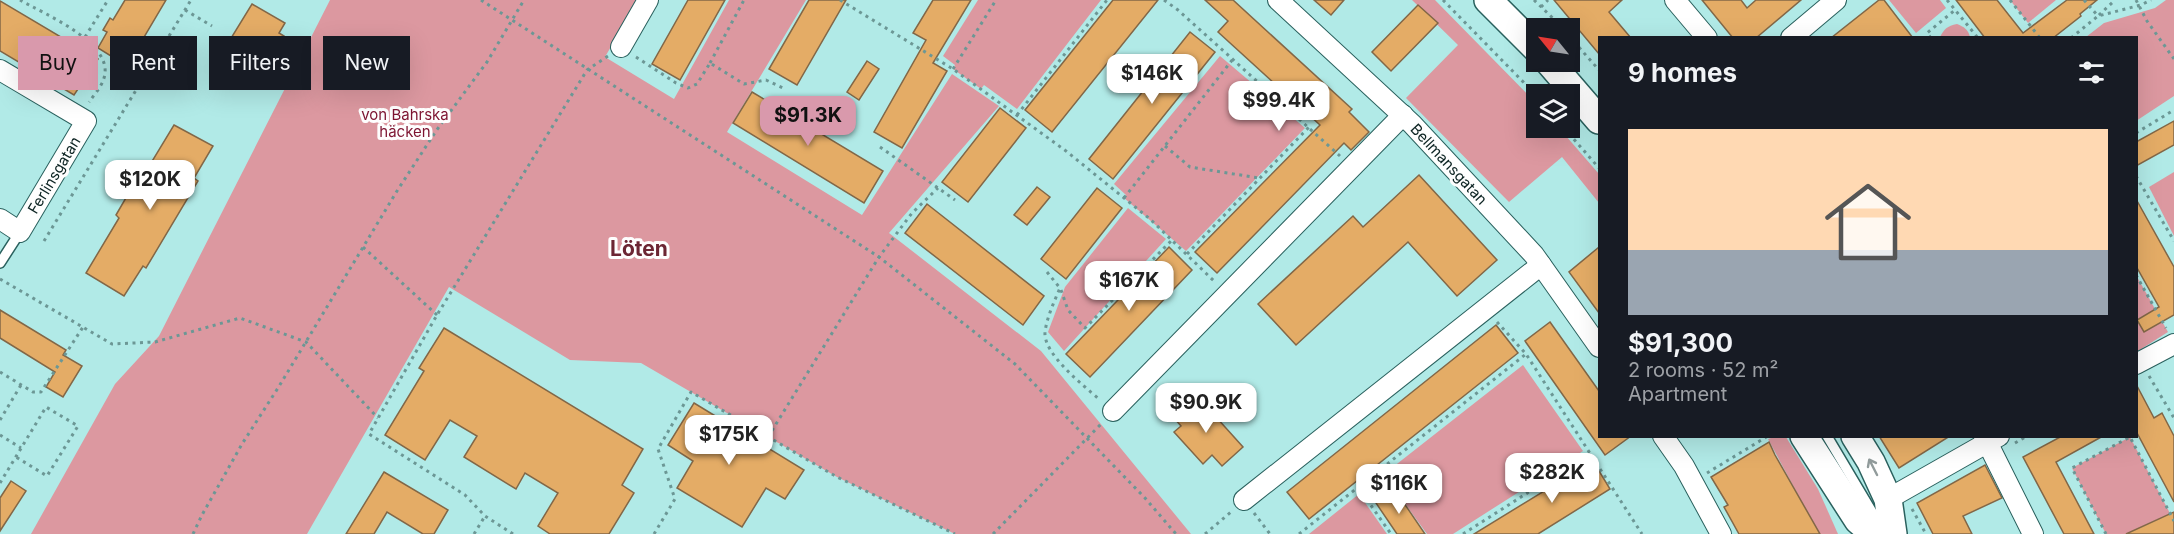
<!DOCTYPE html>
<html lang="en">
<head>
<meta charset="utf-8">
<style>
	:root { --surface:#171b24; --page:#20242c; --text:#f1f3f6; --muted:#9ea1a6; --line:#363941; --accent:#d999ac }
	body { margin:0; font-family:Inter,sans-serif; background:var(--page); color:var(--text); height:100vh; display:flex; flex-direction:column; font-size:22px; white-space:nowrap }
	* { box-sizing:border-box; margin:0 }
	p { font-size:20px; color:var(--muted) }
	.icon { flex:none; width:33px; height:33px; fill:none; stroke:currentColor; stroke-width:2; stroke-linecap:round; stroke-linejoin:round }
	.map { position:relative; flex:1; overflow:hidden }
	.sheet { position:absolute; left:1598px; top:36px; width:540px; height:402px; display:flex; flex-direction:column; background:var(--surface); border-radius:0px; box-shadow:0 6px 24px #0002 }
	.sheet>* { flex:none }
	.hud { position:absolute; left:18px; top:36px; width:570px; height:54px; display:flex; gap:12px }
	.needle { width:39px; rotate:300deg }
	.fabs { position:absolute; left:1526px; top:18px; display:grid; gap:12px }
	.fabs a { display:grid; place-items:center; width:54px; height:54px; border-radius:0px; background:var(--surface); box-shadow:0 6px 24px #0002; font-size:30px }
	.price { position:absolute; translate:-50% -51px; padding:0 14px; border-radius:12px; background:#fff; color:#222; font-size:20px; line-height:39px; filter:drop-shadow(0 2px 3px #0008) }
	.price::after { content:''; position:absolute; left:50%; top:36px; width:18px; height:14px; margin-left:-9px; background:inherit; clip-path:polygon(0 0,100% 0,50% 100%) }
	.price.active { background:var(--accent); color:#111 }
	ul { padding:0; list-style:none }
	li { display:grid; align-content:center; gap:12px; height:318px; padding:0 30px }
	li+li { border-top:2px solid var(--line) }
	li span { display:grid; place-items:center; height:186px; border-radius:0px; color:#555 }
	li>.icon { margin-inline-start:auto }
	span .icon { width:108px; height:108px; fill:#fffc; stroke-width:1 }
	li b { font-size:26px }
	h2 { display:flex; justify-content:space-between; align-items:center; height:72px; padding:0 30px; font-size:26px }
	.chip { padding:0 21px; border-radius:0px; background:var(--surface); box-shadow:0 6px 24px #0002; font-size:21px; line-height:54px }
	.chip.active { background:var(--accent); color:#111 }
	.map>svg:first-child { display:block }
</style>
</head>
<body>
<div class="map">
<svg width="2174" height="534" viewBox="0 0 2174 534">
	<rect width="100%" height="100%" fill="#b1eae7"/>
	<g fill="#dc98a0">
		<polygon points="330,0 638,0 605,57 674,99 729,0 806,0 727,132 862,215 952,74 999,106 889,233 1041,351 1191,534 955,534 837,477 641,363 570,360 449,287 307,534 31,534 115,384 159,336"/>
		<polygon points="978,0 1101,0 1017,109 984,85 981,89 953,69 955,65 943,56"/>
		<polygon points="1412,0 1435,0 1536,103 1536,128 1559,128 1599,174 1599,203 1562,157 1509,202 1406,98 1458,45"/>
		<polygon points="1889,0 1940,0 1946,8 1916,33"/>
		<polygon points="2010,0 2056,0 2028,23"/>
		<polygon points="2166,0 2174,0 2174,96 2136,121 2136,38 2086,37 2104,23 2155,8"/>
		<path d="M1957,24c7,3 11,5 13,13h-30c4,-8 7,-11 17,-13z"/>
		<polygon points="1220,56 1305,128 1186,251 1124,198 1126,195 1114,184"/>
		<polygon points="2174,172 2174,236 2149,187"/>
		<polygon points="1128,208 1166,239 1064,351 1048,332 1065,287"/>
		<polygon points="2136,275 2168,332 2138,351 2136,347"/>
		<polygon points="1523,365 1583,451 1453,534 1427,534 1395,490 1397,489 1395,486 1373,502 1365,489"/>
		<polygon points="1774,437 1786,437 1818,489 1838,534 1819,534 1768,439"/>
		<polygon points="2130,437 2174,521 2165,534 2158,519 2126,534 2106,534 2072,468"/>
		<polygon points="1359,494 1387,534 1309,534"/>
	</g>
	<g fill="#e4ac66" stroke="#826747" stroke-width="1.5">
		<polygon points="125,0 166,0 127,66 98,48 107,32 103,30 110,18 113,20"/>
		<polygon points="688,0 725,0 680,80 652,64"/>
		<polygon points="809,0 846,0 797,85 769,69"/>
		<polygon points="933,0 971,0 933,63 947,71 902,148 874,132 926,40 913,33"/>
		<polygon points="1113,0 1158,0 1052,132 1025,110"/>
		<polygon points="1205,0 1233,0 1352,109 1349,112 1369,132 1351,150 1344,143 1217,273 1195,252 1320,125 1218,32 1228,21"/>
		<polygon points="1314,0 1344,0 1331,15"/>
		<polygon points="1554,0 1622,0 1609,12 1631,38 1599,38 1599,54"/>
		<polygon points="1702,0 1741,0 1747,8 1756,0 1801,0 1756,38 1733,38"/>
		<polygon points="1879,0 1884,0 1913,38 1831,38"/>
		<polygon points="1956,0 1997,0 2023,33 2067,0 2097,0 2080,14 2081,16 2053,38 1985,38"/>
		<polygon points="0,1 98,59 74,95 0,51"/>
		<polygon points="252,4 285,23 279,33 284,36 260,75 253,72 247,80 217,61"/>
		<polygon points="1418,5 1438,23 1391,71 1372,52"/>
		<polygon points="1190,32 1215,52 1113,179 1089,159"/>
		<polygon points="867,61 879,69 859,100 847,92"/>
		<polygon points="752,92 883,171 864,203 733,123"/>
		<polygon points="1000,108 1026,128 968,202 942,182"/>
		<polygon points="2174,121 2174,145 2136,166 2136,142"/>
		<polygon points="174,125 213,146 194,178 198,181 146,268 143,266 124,296 86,273 119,218 116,215 138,177 142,178"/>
		<polygon points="1419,175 1497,260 1457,296 1408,242 1296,345 1258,304 1353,216 1363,227"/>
		<polygon points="1037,187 1050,197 1027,225 1014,215"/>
		<polygon points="1097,188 1122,208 1066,279 1041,259"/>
		<polygon points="2136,199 2174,267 2174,315 2144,332 2137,320 2159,307 2136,266"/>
		<polygon points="927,204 1044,296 1023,325 905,233"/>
		<polygon points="1169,247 1192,270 1090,377 1066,354"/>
		<polygon points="1599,247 1599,313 1569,272"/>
		<polygon points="0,310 66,350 63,355 82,366 63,397 46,387 55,372 0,338"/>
		<polygon points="1550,322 1599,391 1599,436 1631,436 1605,455 1525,341"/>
		<polygon points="1496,325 1518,353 1309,519 1287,492"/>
		<polygon points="444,328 643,449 622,485 634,493 609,534 550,534 538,526 558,493 525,473 516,489 464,457 477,436 450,420 425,460 385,435 424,371 419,368"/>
		<polygon points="2136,384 2154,418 2162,413 2174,436 2174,502 2136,431"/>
		<polygon points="1198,397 1243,447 1222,466 1212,455 1203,464 1174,432 1181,426 1174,418"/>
		<polygon points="694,403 804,470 785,499 766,488 742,527 677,488 693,461 668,445"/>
		<polygon points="1879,436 1950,436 1899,468"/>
		<polygon points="2062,436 2103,436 2056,462 2094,534 2064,534 2023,457"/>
		<polygon points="1769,442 1775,455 1820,534 1739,534 1724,507 1728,505 1711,477"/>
		<polygon points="1593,461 1610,489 1538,534 1474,534"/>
		<polygon points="1985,465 2002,498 1963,516 1972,534 1933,534 1917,503"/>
		<polygon points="384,472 448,510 434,534 423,534 387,512 374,534 346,534"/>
		<polygon points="11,481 26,491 0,531 0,498"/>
		<polygon points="1395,490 1425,534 1397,534 1376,503"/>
		<polygon points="2174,512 2174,534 2126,534"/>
	</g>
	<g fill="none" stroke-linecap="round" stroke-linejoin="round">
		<g stroke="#2a615e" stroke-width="12">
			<g id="lane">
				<polyline points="0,263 20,232"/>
				<polyline points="1827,436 1881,527"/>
			</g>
		</g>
		<g stroke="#2a615e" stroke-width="22">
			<g id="street">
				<polyline points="1278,0 1412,124 1534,255 1599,347"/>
				<polyline points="1675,0 1707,38"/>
				<polyline points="1791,38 1836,0"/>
				<polyline points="621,47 648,0"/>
				<polyline points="0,70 86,121 20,232 0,219"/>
				<polyline points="2136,364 2174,344"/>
				<polyline points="1113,411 1403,115"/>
				<polyline points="1663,436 1684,466 1721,534"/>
				<polyline points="1984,436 2033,534"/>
				<polyline points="1888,499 1999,436"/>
				<polyline points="1244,500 1541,265"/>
			</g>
		</g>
		<g stroke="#2a615e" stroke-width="30">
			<g id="secondary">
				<polyline points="1488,0 1536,48"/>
				<polyline points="1549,62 1599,120"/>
				<polyline points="1804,436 1858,520 1874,534"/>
				<polyline points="1855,436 1871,462 1888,499 1893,534"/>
			</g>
		</g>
		<g stroke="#6c9795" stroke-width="3" stroke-dasharray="3 4.5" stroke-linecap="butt">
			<path d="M20,0c24,14 95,43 84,78 -2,8 -10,17 -15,24"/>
			<polyline points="481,0 879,257 1015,364 1145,498 1176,534"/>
			<polyline points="840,0 953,69 1066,151 1150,219 1216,283"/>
			<polyline points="1164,0 1178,10 1340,156"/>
			<polyline points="1443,0 1536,95"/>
			<polyline points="1534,0 1563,28"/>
			<polyline points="1947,0 1978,38"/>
			<polyline points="2010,0 2040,38"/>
			<polyline points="2084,0 2098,16 2115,0"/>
			<polyline points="2136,0 2147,21 2174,59"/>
			<polyline points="1541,7 1548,0"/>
			<polyline points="185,10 212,26"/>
			<polyline points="1569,36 1599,70"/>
			<polyline points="85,37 108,0"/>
			<polyline points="1931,38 1927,33 1955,10"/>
			<polyline points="2071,38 2098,16 2141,5 2151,0"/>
			<polyline points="636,57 676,83 688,88 697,84 710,63 744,84 766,80 785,89"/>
			<polyline points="710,63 744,0"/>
			<polyline points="953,69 996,0"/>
			<polyline points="1017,115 1107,0"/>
			<polyline points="1564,128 1599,168"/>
			<polyline points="2136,133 2174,110"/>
			<polyline points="1165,146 1190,167 1259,178"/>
			<polyline points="880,147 955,200"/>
			<polyline points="2136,176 2174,241"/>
			<polyline points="1124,198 1233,59"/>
			<polyline points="44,241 191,0"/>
			<polyline points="363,247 437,315"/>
			<polyline points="1187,254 1309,127"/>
			<path d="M1047,272l13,16c-6,14 -13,29 -15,44 -2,22 39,54 54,67"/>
			<polyline points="2136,275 2166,328"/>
			<polyline points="0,279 112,344 155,342 240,318 306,342 378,418"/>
			<polyline points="1061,290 1068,310 1085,328 1172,240"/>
			<polyline points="1497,322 1526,354 1642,534"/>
			<polyline points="0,372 33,392 41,392 83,327"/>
			<polyline points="2149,376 2174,418"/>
			<polyline points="0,420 21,385"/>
			<polyline points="0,435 21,448"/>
			<polyline points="768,437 879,257 912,213 938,188"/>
			<polyline points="2015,443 2027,436"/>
			<polyline points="1707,473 1768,436"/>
			<polyline points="0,483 46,407 78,426 47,476 16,457"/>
			<polyline points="1358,487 1391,534"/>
			<polyline points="1912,509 1926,534"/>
			<polyline points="1254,513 1270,534"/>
			<polyline points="193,534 202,515 242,444 278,388 397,191 436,131 487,62 524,0"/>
			<polyline points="474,534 485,516"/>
			<polyline points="513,534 485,516 465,495 369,434 437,315 587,70 608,56"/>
			<polyline points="654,534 675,499 658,449 691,392 837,477 955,534"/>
			<polyline points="993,534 1103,422"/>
			<polyline points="1205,534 1231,512"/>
			<polyline points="1299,534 1526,354"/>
			<polyline points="1463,534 1590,453"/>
			<polyline points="2106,534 2072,468 2130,437 2174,521"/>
		</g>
		<use href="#lane" stroke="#fff" stroke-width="9"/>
		<use href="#street" stroke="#fff" stroke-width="20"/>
		<use href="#secondary" stroke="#fff" stroke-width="27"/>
	</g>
	<defs><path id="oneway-shaft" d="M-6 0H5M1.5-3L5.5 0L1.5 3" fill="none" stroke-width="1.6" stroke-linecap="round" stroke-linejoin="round" transform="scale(1.5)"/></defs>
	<use stroke="#929c9c" href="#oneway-shaft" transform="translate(1873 467) rotate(-117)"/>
	<g text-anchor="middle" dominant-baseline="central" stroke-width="6" stroke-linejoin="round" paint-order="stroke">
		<g font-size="15" fill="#7d1431" stroke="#fefefe">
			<text x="405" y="114">von Bahrska<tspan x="405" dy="17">häcken</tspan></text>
		</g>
		<g font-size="15" fill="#0c2322" stroke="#fefefe">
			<text transform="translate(1449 164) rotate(47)">Bellmansgatan</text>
			<text transform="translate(54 175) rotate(-59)">Ferlinsgatan</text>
		</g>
		<g font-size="21" font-weight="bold" fill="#6c2634" stroke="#fefefe">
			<text x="639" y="248">Löten</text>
		</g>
	</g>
</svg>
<div class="fabs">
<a><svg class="needle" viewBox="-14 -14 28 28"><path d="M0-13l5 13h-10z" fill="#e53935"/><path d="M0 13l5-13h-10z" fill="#9ea1a6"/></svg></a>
<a><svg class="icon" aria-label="layers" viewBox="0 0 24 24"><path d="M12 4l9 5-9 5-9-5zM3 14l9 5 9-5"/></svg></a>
</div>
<b class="price" style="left:1152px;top:105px">$146K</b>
<b class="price" style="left:1279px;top:132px">$99.4K</b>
<b class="price active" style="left:808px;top:147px">$91.3K</b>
<b class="price" style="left:150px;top:211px">$120K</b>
<b class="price" style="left:1129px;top:312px">$167K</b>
<b class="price" style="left:1206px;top:434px">$90.9K</b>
<b class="price" style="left:729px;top:466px">$175K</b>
<b class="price" style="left:1552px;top:504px">$282K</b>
<b class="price" style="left:1399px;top:515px">$116K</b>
<div class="hud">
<a class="chip active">Buy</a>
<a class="chip">Rent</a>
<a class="chip">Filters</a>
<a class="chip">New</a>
</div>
<section class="sheet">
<h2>9 homes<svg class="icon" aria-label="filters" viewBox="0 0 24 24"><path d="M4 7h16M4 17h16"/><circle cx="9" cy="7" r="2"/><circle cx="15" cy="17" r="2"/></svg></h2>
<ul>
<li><span style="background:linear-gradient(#ffd9b3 65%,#9aa5b1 0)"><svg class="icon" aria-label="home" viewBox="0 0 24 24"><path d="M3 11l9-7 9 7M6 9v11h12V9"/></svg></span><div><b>$91,300</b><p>2 rooms · 52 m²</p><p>Apartment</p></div></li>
</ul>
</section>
</div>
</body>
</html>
